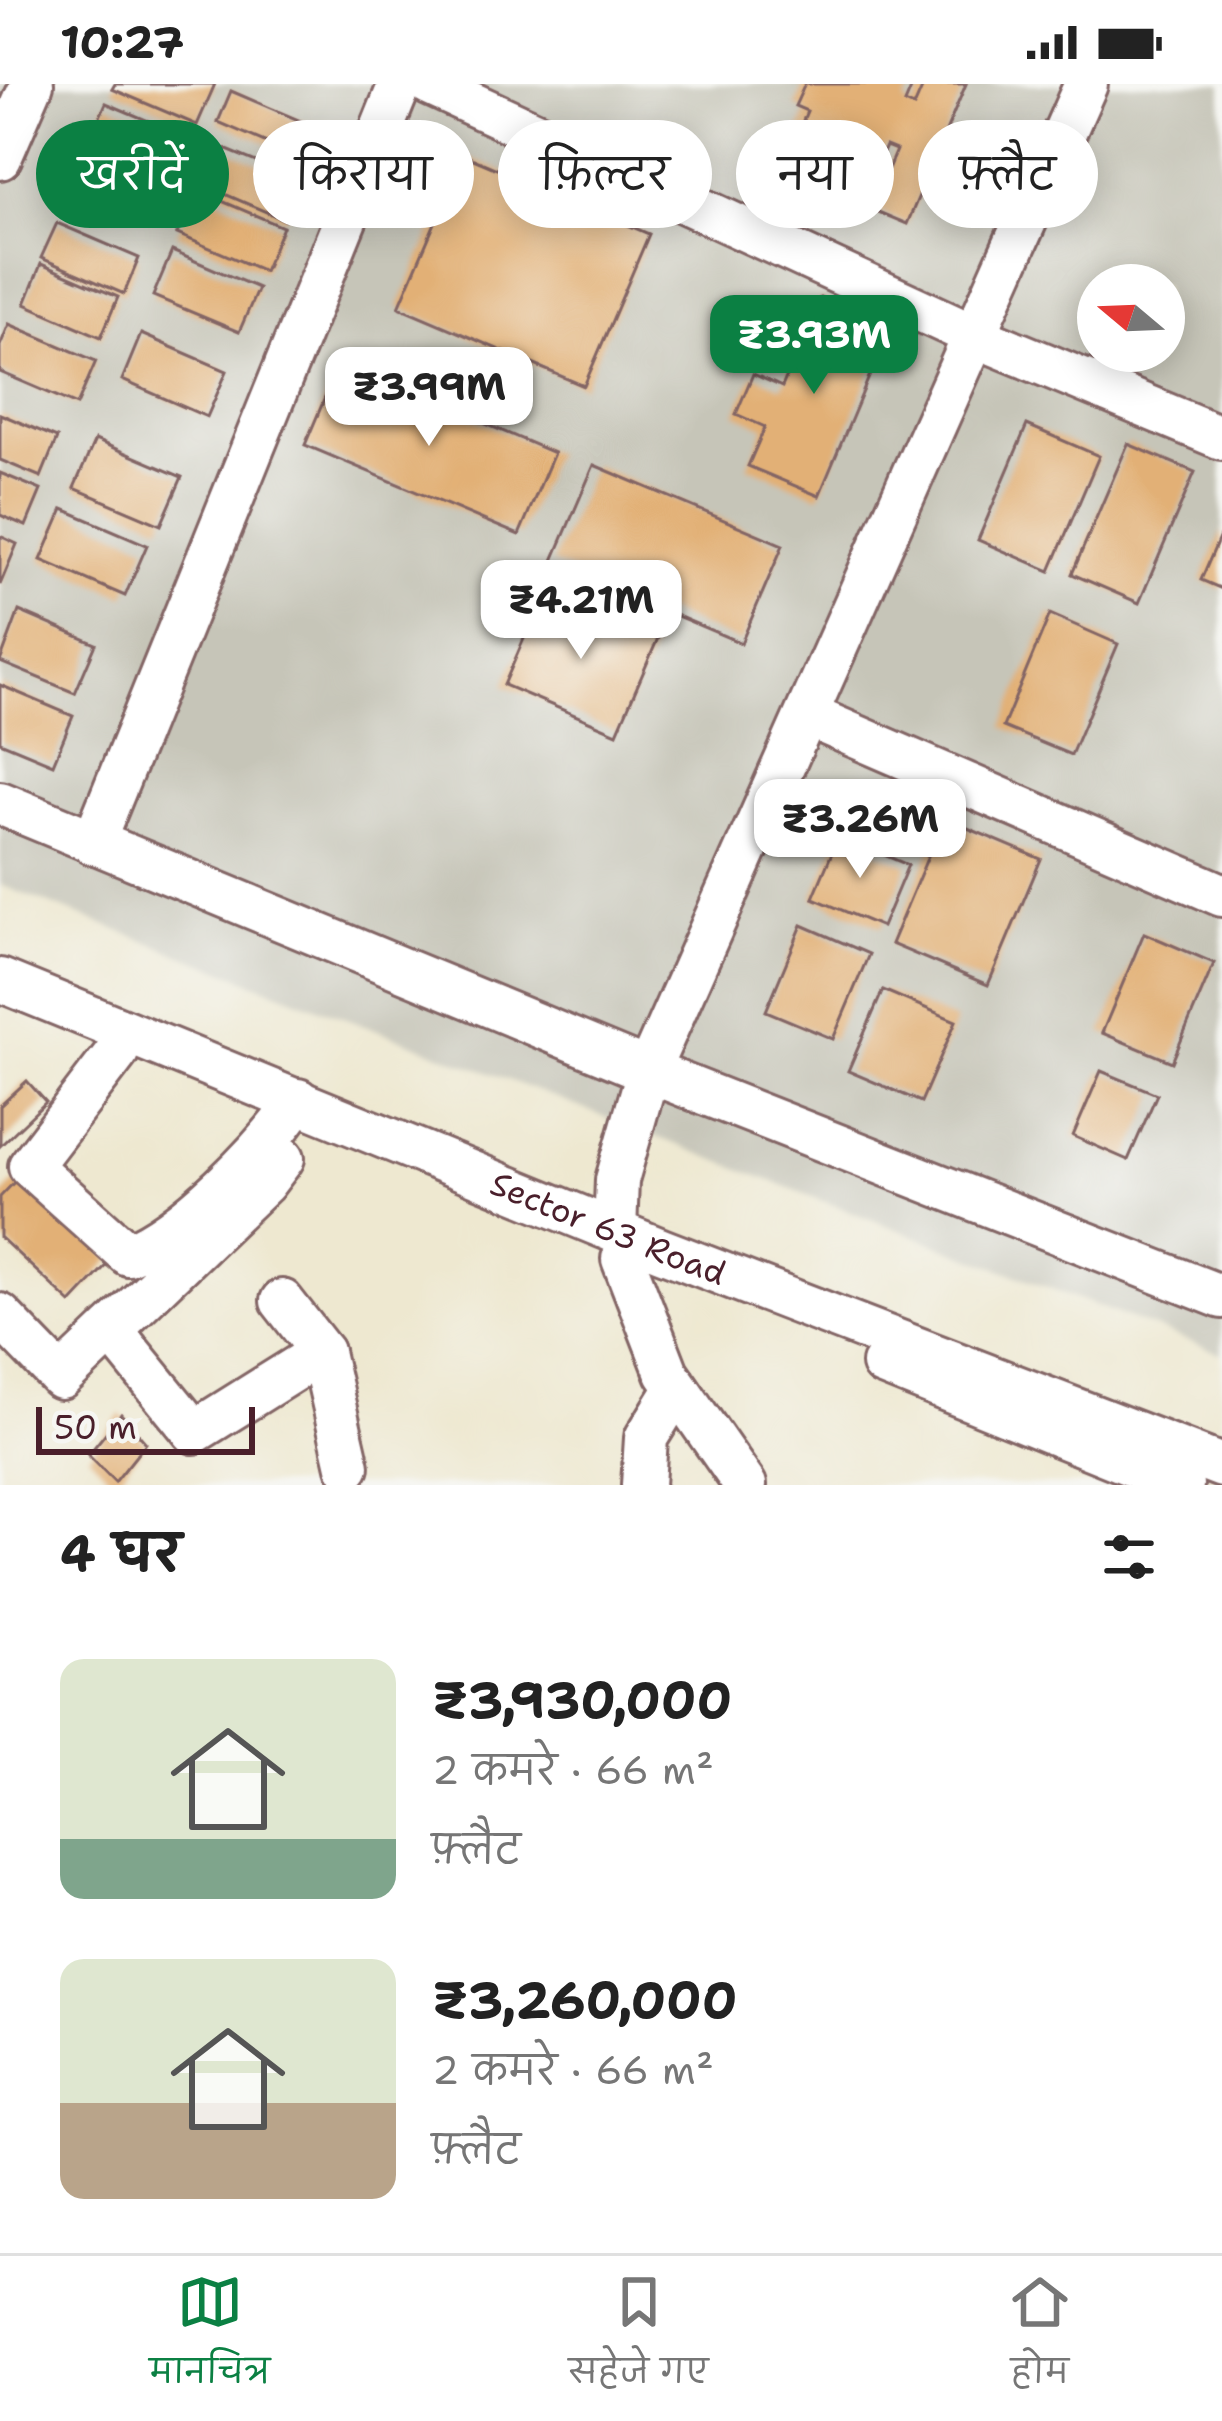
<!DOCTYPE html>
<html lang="hi">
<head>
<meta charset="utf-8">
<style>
	:root { --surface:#fff; --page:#f6f6f6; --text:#222; --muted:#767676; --line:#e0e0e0; --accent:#0b8043 }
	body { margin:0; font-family:"Shantell Sans","Playpen Sans Deva",sans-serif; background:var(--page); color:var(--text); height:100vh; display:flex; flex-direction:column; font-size:45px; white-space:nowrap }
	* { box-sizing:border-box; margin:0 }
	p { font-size:39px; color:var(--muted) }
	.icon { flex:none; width:66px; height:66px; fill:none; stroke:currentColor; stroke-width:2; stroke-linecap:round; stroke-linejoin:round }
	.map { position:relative; height:1401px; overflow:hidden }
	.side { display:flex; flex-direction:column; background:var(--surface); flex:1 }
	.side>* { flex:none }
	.hud { position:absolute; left:36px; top:36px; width:1152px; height:108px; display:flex; gap:24px }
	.needle { width:78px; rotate:289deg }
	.controls { position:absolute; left:1077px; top:180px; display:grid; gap:24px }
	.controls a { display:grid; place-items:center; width:108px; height:108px; border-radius:50%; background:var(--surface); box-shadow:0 6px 30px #0003; font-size:60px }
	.scale { position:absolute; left:36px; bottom:30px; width:219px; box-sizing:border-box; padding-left:12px; border:6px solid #4a1f2b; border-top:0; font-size:33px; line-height:42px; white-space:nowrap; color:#4a1f2b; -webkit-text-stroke:9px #f6f6f2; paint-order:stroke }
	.price { position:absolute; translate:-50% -102px; padding:0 27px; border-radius:24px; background:#fff; color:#222; font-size:39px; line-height:78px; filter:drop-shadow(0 3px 6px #0008) }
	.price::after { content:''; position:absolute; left:50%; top:72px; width:36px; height:27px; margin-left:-18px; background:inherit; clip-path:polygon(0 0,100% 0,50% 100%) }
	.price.current { background:var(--accent); color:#fff }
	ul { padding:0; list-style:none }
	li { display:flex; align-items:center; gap:36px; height:300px; padding:0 60px }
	li span { display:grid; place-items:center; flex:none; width:336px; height:240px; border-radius:24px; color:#555 }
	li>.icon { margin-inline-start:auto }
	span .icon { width:144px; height:144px; fill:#fffc; stroke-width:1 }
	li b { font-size:51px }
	h2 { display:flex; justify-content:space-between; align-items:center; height:144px; padding:0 60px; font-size:51px }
	.pill { padding:0 42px; border-radius:54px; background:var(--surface); box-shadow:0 6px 30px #0003; font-size:42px; line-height:108px }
	.pill.current { background:var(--accent); color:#fff }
	.status { display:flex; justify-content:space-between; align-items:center; height:84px; padding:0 60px; background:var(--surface); direction:ltr }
	.status svg { height:33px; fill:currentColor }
	.menu { display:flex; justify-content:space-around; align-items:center; height:168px; border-top:3px solid var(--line); background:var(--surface); font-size:33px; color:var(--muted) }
	.menu a { display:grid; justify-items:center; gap:6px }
	.menu .current { color:var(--accent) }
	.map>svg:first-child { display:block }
</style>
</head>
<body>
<div class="status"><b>10:27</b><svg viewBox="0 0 49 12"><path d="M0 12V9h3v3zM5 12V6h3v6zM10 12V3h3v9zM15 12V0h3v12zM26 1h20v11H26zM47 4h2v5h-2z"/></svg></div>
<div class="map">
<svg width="1222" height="1401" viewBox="0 0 1222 1401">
	<rect width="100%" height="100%" fill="#f6f6f2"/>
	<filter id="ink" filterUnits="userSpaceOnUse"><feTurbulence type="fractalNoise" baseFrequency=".00833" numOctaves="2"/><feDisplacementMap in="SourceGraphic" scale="24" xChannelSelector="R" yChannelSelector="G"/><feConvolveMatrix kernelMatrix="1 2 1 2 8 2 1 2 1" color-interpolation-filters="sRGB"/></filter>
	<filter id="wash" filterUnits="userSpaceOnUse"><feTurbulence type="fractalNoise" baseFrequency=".004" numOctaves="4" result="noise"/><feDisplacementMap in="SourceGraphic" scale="48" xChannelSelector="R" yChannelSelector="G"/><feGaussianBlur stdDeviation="2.7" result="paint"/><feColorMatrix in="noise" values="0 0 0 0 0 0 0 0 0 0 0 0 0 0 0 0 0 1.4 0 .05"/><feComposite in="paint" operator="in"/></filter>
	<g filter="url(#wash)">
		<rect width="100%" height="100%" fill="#eee8d0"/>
		<path fill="#c6c5b8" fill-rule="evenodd" d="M0,0h1222v1270l-1222,-469zM1098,201h66v66h-66z"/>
		<g id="blocks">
			<g fill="#e2b076">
				<polygon points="115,0 215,0 197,41 112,5"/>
				<polygon points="805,0 913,0 905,19 914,23 924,0 966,0 907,140 871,125 896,66 886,62 864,113 785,79 807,27 795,22"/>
				<polygon points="231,7 350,58 337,89 218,38"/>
				<polygon points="106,19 189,54 175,89 91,53"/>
				<polygon points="89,59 174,96 157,135 72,99"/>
				<polygon points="215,61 302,97 285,136 199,99"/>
				<polygon points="464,71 649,150 584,302 399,223"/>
				<polygon points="196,106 283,143 264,187 177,150"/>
				<polygon points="57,139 139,174 124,210 41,174"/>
				<polygon points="172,167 258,204 239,248 153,212"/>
				<polygon points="41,180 118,213 101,253 25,220"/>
				<polygon points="820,214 890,243 819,412 748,382 765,343 736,330 753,290 782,303"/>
				<polygon points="9,240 96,277 77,321 0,288 0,262"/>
				<polygon points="141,250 227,287 207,333 122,296"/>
				<polygon points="340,278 554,369 519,451 305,361"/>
				<polygon points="0,330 57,354 41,393 0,376"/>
				<polygon points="1027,341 1099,372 1050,487 978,456"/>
				<polygon points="95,356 182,393 161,441 74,404"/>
				<polygon points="1128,360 1195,388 1139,519 1072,490"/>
				<polygon points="594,381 783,461 741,559 552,479"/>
				<polygon points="0,389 41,406 26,442 0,431"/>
				<polygon points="63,425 147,461 125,512 41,476"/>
				<polygon points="1222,447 1222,505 1201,496"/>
				<polygon points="0,452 17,460 0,501"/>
				<polygon points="545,506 658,554 617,649 504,601"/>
				<polygon points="19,527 96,560 75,609 0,578"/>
				<polygon points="1050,530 1118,560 1071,671 1003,643"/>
				<polygon points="0,601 73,632 53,680 0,658"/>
				<polygon points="944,734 1041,775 988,901 891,860"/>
				<polygon points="839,752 908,781 882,843 813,814"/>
				<polygon points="802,841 869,870 833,955 766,927"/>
				<polygon points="1144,849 1214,879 1172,978 1102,949"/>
				<polygon points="883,906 956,937 921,1018 848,987"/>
				<polygon points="1101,987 1157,1010 1128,1076 1073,1052"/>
				<polygon points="27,997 46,1018 0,1062 0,1022"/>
				<polygon points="22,1090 112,1175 71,1219 0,1153 0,1113"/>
				<polygon points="121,1330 146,1359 115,1398 88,1371"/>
			</g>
		</g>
	</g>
	<g filter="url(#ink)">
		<use href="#blocks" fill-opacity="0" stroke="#836565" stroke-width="3"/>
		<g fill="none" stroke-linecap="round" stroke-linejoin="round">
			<g stroke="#836565" stroke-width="48">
				<g id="minor">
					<polyline points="429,0 976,252 1222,354"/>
					<polyline points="0,74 32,0"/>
					<polyline points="809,632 1222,811"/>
					<polyline points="0,719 648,987 1222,1213"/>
					<polyline points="93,759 400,0"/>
					<path id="s1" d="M0,896l661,270 561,216"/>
					<path d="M117,968l-87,114 98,88c57,-23 136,-103 170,-154"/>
					<polyline points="615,1147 617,1096 648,987 1086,0"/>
					<polyline points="623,1175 667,1289 745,1401"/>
					<polyline points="0,1231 61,1294 264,1099 283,1074"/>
					<polyline points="111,1246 194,1348 322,1268 282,1217"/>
					<polyline points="322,1268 348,1382"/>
					<polyline points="883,1280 1182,1401"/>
					<polyline points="643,1401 646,1354 677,1304"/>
				</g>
			</g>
			<use href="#minor" stroke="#fff" stroke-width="42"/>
		</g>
	</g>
	<g text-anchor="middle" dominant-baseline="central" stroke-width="9" stroke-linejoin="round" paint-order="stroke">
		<g font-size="33" fill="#4a1f2b" stroke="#f6f6f2">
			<text stroke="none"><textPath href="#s1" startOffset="657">Sector 63 Road</textPath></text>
		</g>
	</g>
</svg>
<div class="controls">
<a><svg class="needle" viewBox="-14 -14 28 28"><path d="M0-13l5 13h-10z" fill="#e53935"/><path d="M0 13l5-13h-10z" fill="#767676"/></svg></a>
</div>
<div class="scale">50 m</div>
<b class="price current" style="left:814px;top:313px">₹3.93M</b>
<b class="price" style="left:429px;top:365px">₹3.99M</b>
<b class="price" style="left:581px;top:578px">₹4.21M</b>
<b class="price" style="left:860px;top:797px">₹3.26M</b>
<div class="hud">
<a class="pill current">खरीदें</a>
<a class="pill">किराया</a>
<a class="pill">फ़िल्टर</a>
<a class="pill">नया</a>
<a class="pill">फ़्लैट</a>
</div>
</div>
<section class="side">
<h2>4 घर<svg class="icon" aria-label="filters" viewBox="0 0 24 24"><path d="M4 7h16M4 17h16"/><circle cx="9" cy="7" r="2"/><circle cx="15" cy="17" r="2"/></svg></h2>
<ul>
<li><span style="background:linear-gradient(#dfe7d0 75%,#7fa58c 0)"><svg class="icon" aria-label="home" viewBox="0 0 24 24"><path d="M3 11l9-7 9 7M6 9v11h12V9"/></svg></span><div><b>₹3,930,000</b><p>2 कमरे · 66 m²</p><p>फ़्लैट</p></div></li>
<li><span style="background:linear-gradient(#dfe7d0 60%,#b9a48a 0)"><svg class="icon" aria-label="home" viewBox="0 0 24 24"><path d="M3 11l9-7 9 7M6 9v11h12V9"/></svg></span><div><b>₹3,260,000</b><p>2 कमरे · 66 m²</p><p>फ़्लैट</p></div></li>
</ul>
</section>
<nav class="menu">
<a class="current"><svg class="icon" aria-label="map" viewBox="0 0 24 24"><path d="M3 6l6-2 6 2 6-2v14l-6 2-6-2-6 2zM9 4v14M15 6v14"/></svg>मानचित्र</a>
<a><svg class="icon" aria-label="saved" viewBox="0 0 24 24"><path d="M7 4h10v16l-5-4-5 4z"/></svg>सहेजे गए</a>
<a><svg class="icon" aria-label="home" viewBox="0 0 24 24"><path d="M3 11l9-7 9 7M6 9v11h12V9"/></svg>होम</a>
</nav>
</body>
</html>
